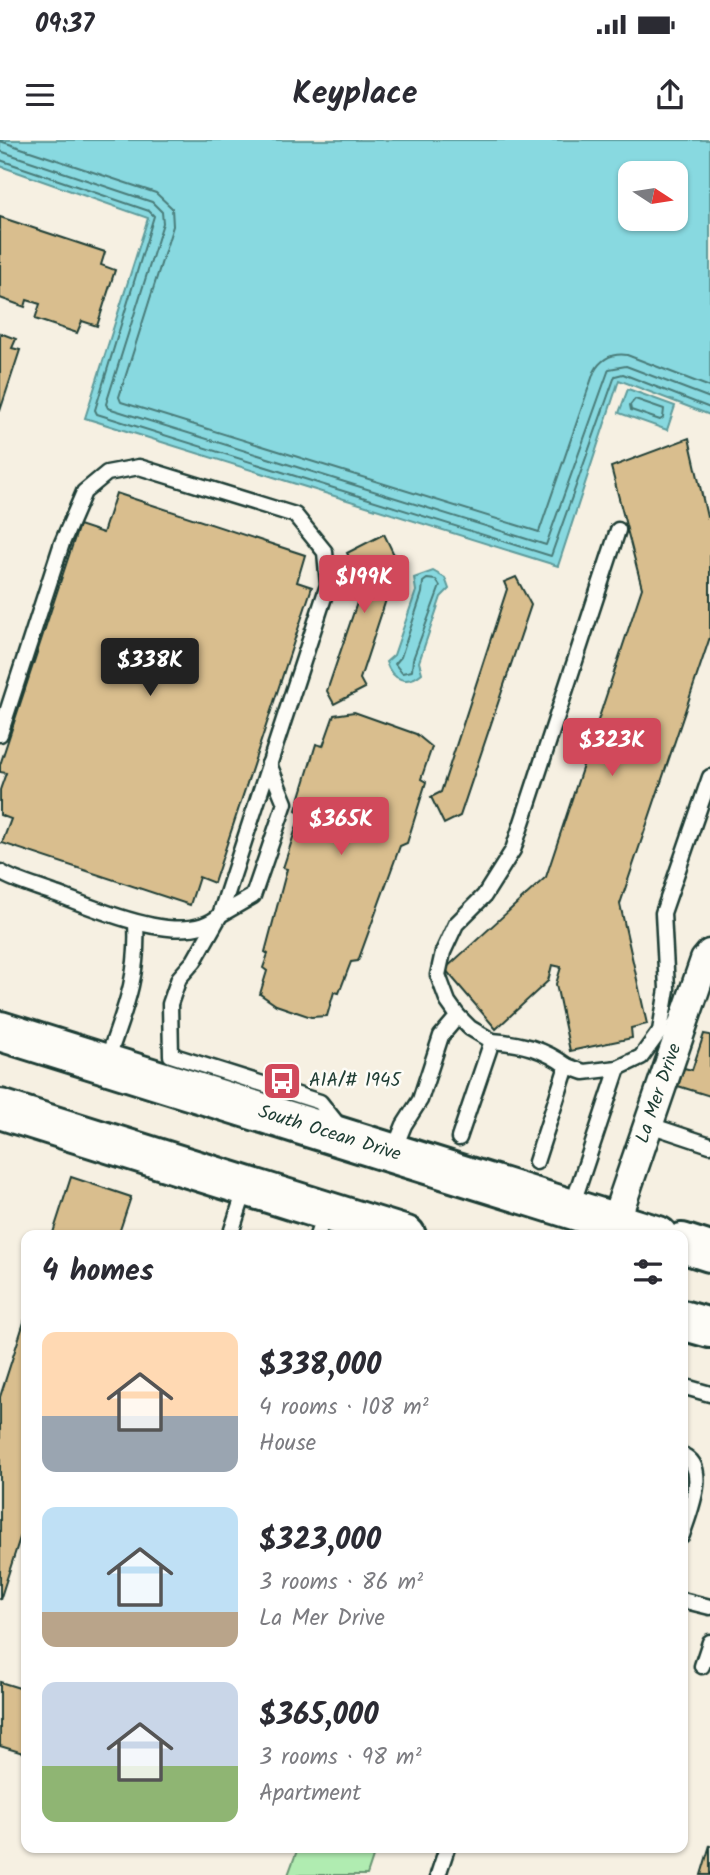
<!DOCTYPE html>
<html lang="en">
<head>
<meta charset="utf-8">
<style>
	:root { --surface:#fff; --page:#f2f2f3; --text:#2b2b33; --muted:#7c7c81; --accent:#d1495b }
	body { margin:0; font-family:Kalam,sans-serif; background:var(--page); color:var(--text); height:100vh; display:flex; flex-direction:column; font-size:26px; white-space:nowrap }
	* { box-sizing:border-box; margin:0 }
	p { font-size:23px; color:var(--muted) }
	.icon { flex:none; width:38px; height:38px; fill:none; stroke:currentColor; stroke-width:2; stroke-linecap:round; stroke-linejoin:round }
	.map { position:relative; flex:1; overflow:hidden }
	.drawer { position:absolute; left:21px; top:1090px; width:667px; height:623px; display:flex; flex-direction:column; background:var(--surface); border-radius:14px; box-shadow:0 2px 5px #0004 }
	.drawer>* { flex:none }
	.needle { width:46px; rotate:102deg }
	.controls { position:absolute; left:618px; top:21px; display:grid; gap:14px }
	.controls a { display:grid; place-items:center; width:70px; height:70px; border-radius:14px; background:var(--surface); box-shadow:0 2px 5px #0004; font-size:35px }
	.price { position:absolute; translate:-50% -60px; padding:0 16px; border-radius:7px; background:var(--accent); color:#fff; font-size:23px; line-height:46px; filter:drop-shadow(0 2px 4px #0008) }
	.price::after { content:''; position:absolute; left:50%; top:42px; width:21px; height:16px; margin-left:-10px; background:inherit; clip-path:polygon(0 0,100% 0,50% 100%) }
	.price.current { background:#222; color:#fff }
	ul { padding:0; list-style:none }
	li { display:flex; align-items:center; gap:21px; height:175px; padding:0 21px }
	li span { display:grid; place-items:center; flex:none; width:196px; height:140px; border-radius:14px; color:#555 }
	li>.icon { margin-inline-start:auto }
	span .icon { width:84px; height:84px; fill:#fffc; stroke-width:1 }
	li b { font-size:30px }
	h2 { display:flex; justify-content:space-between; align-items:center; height:84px; padding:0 21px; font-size:30px }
	.status { display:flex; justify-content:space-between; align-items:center; height:49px; padding:0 35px; background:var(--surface); direction:ltr }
	.status svg { height:19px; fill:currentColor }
	header { display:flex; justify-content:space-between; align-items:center; height:91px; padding:0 21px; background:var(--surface); font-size:32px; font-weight:600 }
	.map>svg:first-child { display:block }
</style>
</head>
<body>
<div class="status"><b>09:37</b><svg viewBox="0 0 49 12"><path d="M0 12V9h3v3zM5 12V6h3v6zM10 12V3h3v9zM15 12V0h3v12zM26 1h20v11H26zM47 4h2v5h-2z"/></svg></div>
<header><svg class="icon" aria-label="menu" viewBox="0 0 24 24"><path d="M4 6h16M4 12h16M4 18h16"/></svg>Keyplace<svg class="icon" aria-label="share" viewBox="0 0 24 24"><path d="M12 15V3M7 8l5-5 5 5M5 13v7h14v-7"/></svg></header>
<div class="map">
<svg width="710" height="1735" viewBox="0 0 710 1735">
	<rect width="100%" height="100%" fill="#f6f0e2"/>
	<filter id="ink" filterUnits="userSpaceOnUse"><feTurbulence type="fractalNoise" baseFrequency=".0143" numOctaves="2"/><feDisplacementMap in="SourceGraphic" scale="14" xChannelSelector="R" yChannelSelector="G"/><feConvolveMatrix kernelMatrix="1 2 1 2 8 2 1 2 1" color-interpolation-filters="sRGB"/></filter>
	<g filter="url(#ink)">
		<polygon fill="#b0ecb1" stroke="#689472" stroke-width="2" points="298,1708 376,1708 367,1735 288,1735"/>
		<g fill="#88d9e0" stroke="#5e9b9b" stroke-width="2" fill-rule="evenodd">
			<path d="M0,0h710v275l-91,-35 -61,186 -473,-148 63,-200 -148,-52zM630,33h46v46h-46z"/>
			<polygon points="628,249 675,266 667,290 619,273"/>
			<path d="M433,431l12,7 4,11 -8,8 -22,65 3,11c-15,13 -30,7 -36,-11l8,-7 22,-64 -2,-13z"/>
		</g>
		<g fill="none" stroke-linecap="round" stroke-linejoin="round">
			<g stroke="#497b79" stroke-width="2">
				<path d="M0,1l156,52 16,15 1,18 -54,171 2,5 418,130 55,-160c7,-13 18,-19 33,-17l83,32"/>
				<polyline points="0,11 152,62 162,72 163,83 106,264 108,268 546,405 609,229 626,226 710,258"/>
				<polyline points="0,20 149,71 154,76 95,270 97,274 551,416 615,236 623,234 710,268"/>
				<polygon points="635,259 664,269 663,278 660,280 631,270 630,265"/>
				<polygon points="427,439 436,440 440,446 413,519 412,531 402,533 395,524 401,517 422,453 423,442"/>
			</g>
		</g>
		<g fill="#d9be8e" stroke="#1f3d34" stroke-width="2">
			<polygon points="0,77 105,112 101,125 115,130 97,186 82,181 77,193 35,179 40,164 27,160 25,167 0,158"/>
			<polygon points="0,193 16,199 12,208 20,210 0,271"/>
			<polygon points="689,298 707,377 710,375 710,497 620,764 647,884 631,888 632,898 570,911 556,844 561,827 552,825 548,841 496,889 445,829 546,737 642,448 611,327"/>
			<polygon points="116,353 305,415 297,442 312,447 214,743 199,737 190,765 2,703 11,679 0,675 0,650 6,633 0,632 0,625 79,385 103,393"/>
			<polygon points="384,394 398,423 360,539 365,548 334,564 327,551 363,445 347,413"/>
			<polygon points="516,437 531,465 460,676 444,684 431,657 441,652 507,449 504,442"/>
			<polygon points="354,572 416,594 432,607 421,639 426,642 407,703 400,706 358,821 351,822 339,853 334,852 327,876 311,877 276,865 260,854 267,831 263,828 268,814 265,812 287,729 283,728 301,673 296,670 316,604 323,606 334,575"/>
			<polygon points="704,894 710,895 710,956 678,946 684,928 692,930"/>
			<polygon points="71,1037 131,1057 118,1096 52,1096"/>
			<polygon points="26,1176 26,1379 0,1460 0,1257"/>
			<polygon points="0,1542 26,1550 26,1602 23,1613 0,1606"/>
			<polygon points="710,1705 710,1735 701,1735"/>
		</g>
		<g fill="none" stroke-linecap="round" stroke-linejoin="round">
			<g stroke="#1f3d34" stroke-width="19">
				<g id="service">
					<path d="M0,594l62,-191 22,-51 23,-19 32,-6 156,48 30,37 3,33 -108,330c-35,35 -125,-7 -164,-21 -18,-7 -40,-12 -56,-22"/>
					<polyline points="269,624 285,663 253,756 220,775 194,821 179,838 170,864 171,915 320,962 339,986"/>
					<polyline points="492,901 470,888 458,876 448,862 438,835 443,812 456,784 484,756 513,710 618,390"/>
					<path d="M106,923c18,-52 33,-84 30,-140"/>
					<polyline points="650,985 710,1005"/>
					<path d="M459,998l33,-97c29,2 52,8 75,25"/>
					<polyline points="393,1012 404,985 420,960 441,896 458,876"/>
					<polyline points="536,1022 567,926 584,932 618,928 641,917 660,891 667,849 663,773 710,637"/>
					<polyline points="572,1066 618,928"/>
					<polyline points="230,1096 246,1047"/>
					<polyline points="317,1096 325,1072"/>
					<polyline points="682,1246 710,1254"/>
					<path d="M682,1315c28,11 8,56 0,80"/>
					<polyline points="682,1460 710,1467"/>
					<polyline points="702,1526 710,1502"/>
					<polyline points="438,1735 447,1708"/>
				</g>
			</g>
			<g stroke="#1f3d34" stroke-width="33">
				<g id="minor">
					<path id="s1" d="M617,1096l-2,-14 90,-262 5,-6"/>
				</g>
			</g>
			<g stroke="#1f3d34" stroke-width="44">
				<g id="primary">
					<path id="s2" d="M0,891l658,205"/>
					<polyline points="0,969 406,1096"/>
					<polyline points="682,1103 710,1112"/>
					<polyline points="682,1180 710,1188"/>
				</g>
			</g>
			<use href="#service" stroke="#fdfcf7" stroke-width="14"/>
			<use href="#minor" stroke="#fdfcf7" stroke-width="28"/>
			<use href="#primary" stroke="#fdfcf7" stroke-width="38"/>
		</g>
	</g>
	<defs>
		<g id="bus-square" transform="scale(2.0125)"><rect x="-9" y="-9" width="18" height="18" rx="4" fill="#d1495b" stroke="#fdfcf7"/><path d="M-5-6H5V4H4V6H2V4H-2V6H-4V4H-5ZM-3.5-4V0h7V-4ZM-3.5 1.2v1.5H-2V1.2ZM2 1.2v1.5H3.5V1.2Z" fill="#fff"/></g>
	</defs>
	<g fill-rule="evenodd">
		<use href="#bus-square" x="282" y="941"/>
	</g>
	<g text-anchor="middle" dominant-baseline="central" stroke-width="5" stroke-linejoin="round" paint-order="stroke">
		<g font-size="19" fill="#1f3d34" stroke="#fdfcf7" text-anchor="start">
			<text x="309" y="941">A1A/# 1945</text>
		</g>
		<g font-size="19" fill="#1f3d34" stroke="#fdfcf7">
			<text stroke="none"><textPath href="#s1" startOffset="150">La Mer Drive</textPath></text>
			<text stroke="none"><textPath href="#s2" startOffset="345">South Ocean Drive</textPath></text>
		</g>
	</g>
</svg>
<div class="controls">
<a><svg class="needle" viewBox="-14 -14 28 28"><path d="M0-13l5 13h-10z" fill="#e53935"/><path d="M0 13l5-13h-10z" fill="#7c7c81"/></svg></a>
</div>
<b class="price" style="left:364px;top:475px">$199K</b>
<b class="price current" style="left:150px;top:558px">$338K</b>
<b class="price" style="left:612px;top:638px">$323K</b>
<b class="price" style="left:341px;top:717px">$365K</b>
<section class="drawer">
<h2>4 homes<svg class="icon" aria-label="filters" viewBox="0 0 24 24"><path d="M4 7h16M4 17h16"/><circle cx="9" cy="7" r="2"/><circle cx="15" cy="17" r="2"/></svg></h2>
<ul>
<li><span style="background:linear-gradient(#ffd9b3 60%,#9aa5b1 0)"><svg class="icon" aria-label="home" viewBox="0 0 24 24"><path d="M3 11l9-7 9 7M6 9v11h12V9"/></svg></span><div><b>$338,000</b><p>4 rooms · 108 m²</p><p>House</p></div></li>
<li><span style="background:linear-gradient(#bfe0f5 75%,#b9a48a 0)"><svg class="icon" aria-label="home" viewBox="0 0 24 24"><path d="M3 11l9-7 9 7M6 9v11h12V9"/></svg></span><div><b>$323,000</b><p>3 rooms · 86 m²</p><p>La Mer Drive</p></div></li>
<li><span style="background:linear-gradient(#c9d6e8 60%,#8fb573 0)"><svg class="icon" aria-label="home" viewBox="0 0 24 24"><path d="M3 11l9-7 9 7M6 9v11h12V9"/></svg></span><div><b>$365,000</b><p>3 rooms · 98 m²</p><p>Apartment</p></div></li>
</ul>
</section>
</div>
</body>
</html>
